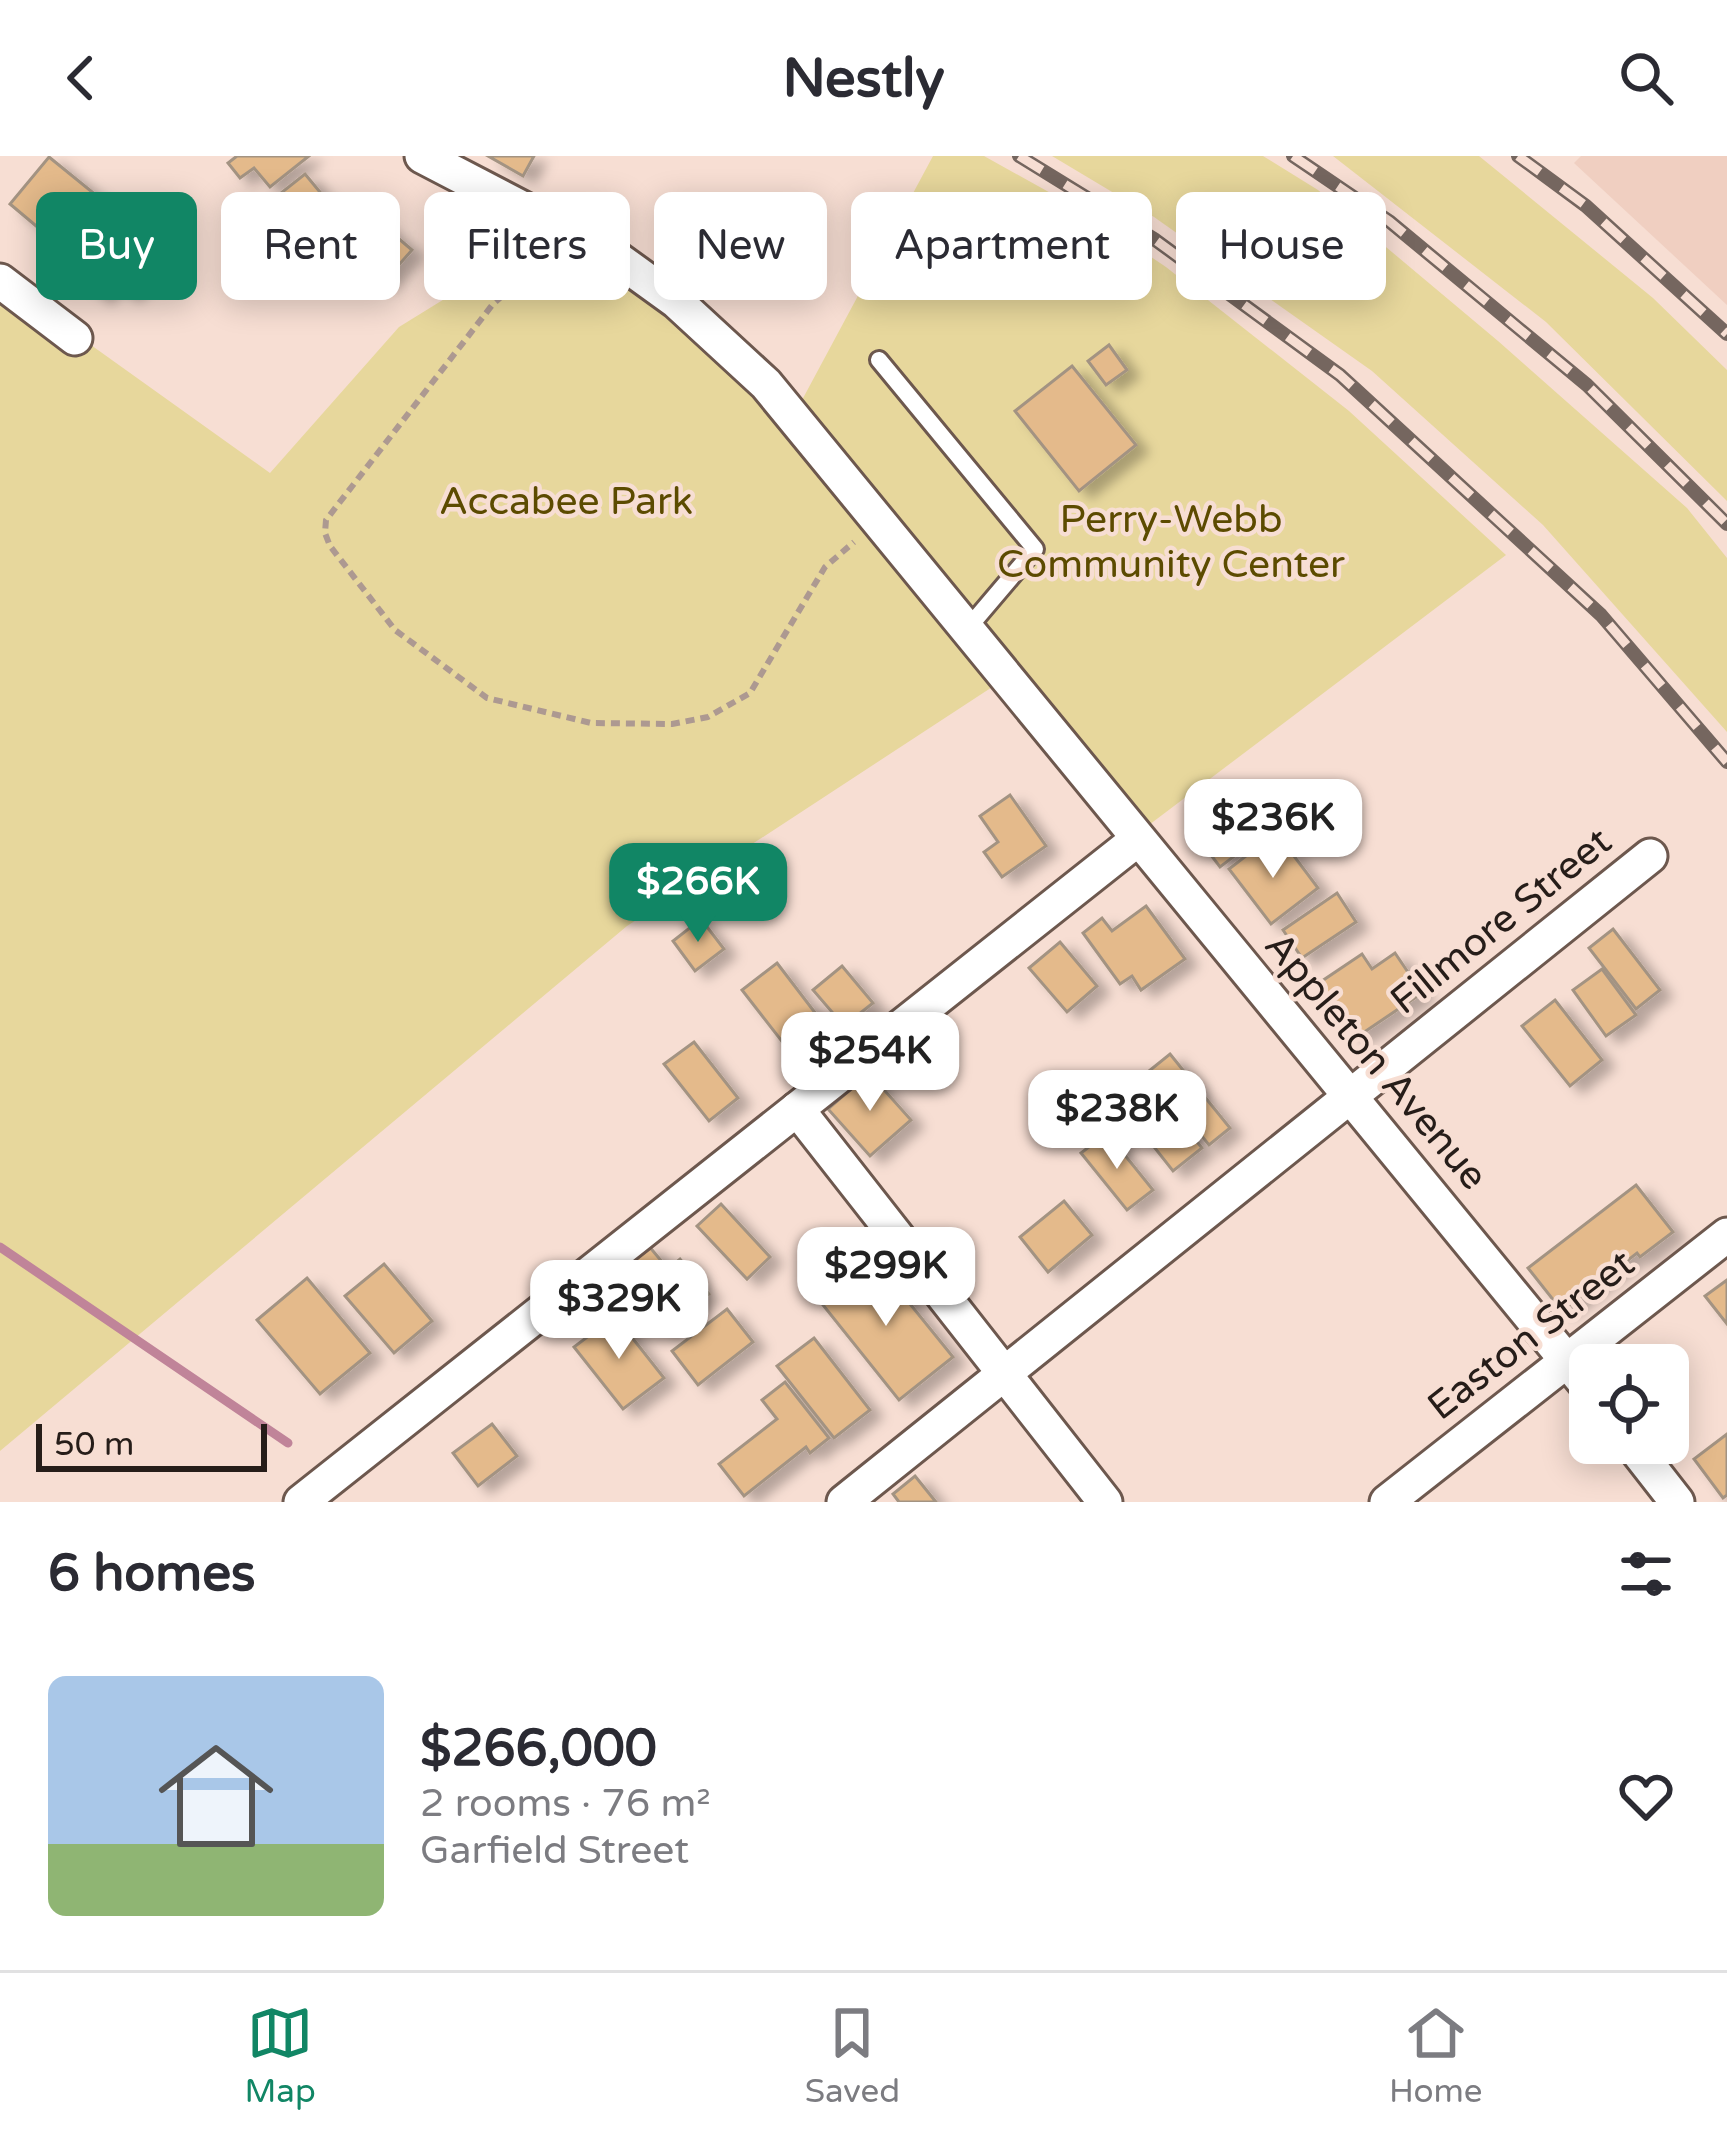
<!DOCTYPE html>
<html lang="en">
<head>
<meta charset="utf-8">
<style>
	:root { --surface:#fff; --page:#f7f7f7; --text:#2b2b33; --muted:#7c7c81; --line:#e1e1e2; --accent:#118665 }
	body { margin:0; font-family:"Varela Round",sans-serif; background:var(--page); color:var(--text); height:100vh; display:flex; flex-direction:column; font-size:45px; white-space:nowrap }
	* { box-sizing:border-box; margin:0 }
	p { font-size:39px; color:var(--muted) }
	.icon { flex:none; width:66px; height:66px; fill:none; stroke:currentColor; stroke-width:2; stroke-linecap:round; stroke-linejoin:round }
	.map { position:relative; height:1346px; overflow:hidden }
	.panel { display:flex; flex-direction:column; background:var(--surface); flex:1 }
	.panel>* { flex:none }
	.guide { position:absolute; left:36px; top:36px; width:1656px; height:108px; display:flex; gap:24px }
	.tools { position:absolute; left:1569px; top:1188px; display:grid; gap:24px }
	.tools a { display:grid; place-items:center; width:120px; height:120px; border-radius:18px; background:var(--surface); box-shadow:0 6px 30px #0003; font-size:60px }
	.scale { position:absolute; left:36px; bottom:30px; width:231px; box-sizing:border-box; padding-left:12px; border:6px solid #261d19; border-top:0; font-size:33px; line-height:42px; white-space:nowrap; color:#261d19; -webkit-text-stroke:9px #f7ded3; paint-order:stroke }
	.price { position:absolute; translate:-50% -102px; padding:0 27px; border-radius:24px; background:#fff; color:#222; font-size:39px; line-height:78px; filter:drop-shadow(0 3px 6px #0008) }
	.price::after { content:''; position:absolute; left:50%; top:72px; width:36px; height:27px; margin-left:-18px; background:inherit; clip-path:polygon(0 0,100% 0,50% 100%) }
	.price.current { background:var(--accent); color:#fff }
	ul { padding:0; list-style:none }
	li { display:flex; align-items:center; gap:36px; height:300px; padding:0 48px }
	li+li { border-top:3px solid var(--line) }
	li span { display:grid; place-items:center; flex:none; width:336px; height:240px; border-radius:18px; color:#555 }
	li>.icon { margin-inline-start:auto }
	span .icon { width:144px; height:144px; fill:#fffc; stroke-width:1 }
	li b { font-size:51px }
	h2 { display:flex; justify-content:space-between; align-items:center; height:144px; padding:0 48px; font-size:51px }
	.chip { padding:0 42px; border-radius:18px; background:var(--surface); box-shadow:0 6px 30px #0003; font-size:42px; line-height:108px }
	.chip.current { background:var(--accent); color:#fff }
	header { display:flex; justify-content:space-between; align-items:center; height:156px; padding:0 48px; background:var(--surface); font-size:54px; font-weight:800 }
	.tabs { display:flex; justify-content:space-around; align-items:center; height:168px; border-top:3px solid var(--line); background:var(--surface); font-size:33px; color:var(--muted) }
	.tabs a { display:grid; justify-items:center; gap:6px }
	.tabs .current { color:var(--accent) }
	.map>svg:first-child { display:block }
</style>
</head>
<body>
<header><svg class="icon" aria-label="back" viewBox="0 0 24 24"><path d="M15 5l-7 7 7 7"/></svg>Nestly<svg class="icon" aria-label="search" viewBox="0 0 24 24"><circle cx="10" cy="10" r="6"/><path d="M15 15l6 6"/></svg></header>
<div class="map">
<svg width="1727" height="1346" viewBox="0 0 1727 1346">
	<defs>
		<filter id="shadow"><feDropShadow dx="12" dy="7" stdDeviation="6" flood-color="#0004"/></filter>
	</defs>
	<rect width="100%" height="100%" fill="#f7ded3"/>
	<polygon fill="#f0cfc1" points="1581,0 1727,0 1727,149 1574,7"/>
	<g fill="#e7d79c">
		<polygon points="933,0 984,0 1081,54 1166,111 1349,255 1506,399 1137,678 1006,522 627,770 0,1295 0,124 270,317 399,171 540,84 555,70 794,259"/>
		<polygon points="1052,0 1263,0 1318,34 1498,185 1687,352 1727,402 1727,576 1543,369 1372,215 1154,61"/>
		<polygon points="1333,0 1479,0 1653,142 1727,214 1727,345 1546,166"/>
	</g>
	<g fill="none" stroke-linecap="round" stroke-linejoin="round">
		<polyline stroke="#c08499" stroke-width="9" points="0,1091 288,1287"/>
	</g>
	<g fill="#e4ba8b" stroke="#a39382" stroke-width="3" filter="url(#shadow)">
		<polygon points="237,0 309,0 270,31 254,12 240,22 228,7"/>
		<polygon points="488,0 534,0 523,20"/>
		<polygon points="49,1 102,44 71,81 50,63 41,74 10,48"/>
		<polygon points="305,18 339,59 257,124 224,82"/>
		<polygon points="370,58 412,94 382,128 340,92"/>
		<polygon points="113,71 155,105 128,138 112,125 100,140 74,118"/>
		<polygon points="1109,189 1127,214 1106,229 1088,205"/>
		<polygon points="1072,210 1136,289 1079,335 1015,255"/>
		<polygon points="1257,631 1282,664 1220,711 1195,678"/>
		<polygon points="1010,639 1046,690 1002,721 984,696 998,686 980,660"/>
		<polygon points="1264,686 1276,701 1288,692 1318,732 1271,768 1229,713"/>
		<polygon points="1337,737 1356,766 1302,802 1283,774"/>
		<polygon points="1146,750 1185,803 1141,834 1132,820 1120,828 1083,777 1102,762 1112,775"/>
		<polygon points="701,763 724,793 695,815 673,785"/>
		<polygon points="1613,773 1660,834 1636,853 1589,792"/>
		<polygon points="1060,786 1097,830 1067,856 1029,812"/>
		<polygon points="1395,797 1422,837 1357,881 1319,827 1362,798 1372,813"/>
		<polygon points="777,807 826,871 791,897 742,834"/>
		<polygon points="842,810 873,847 844,870 813,834"/>
		<polygon points="1602,813 1636,859 1606,880 1573,834"/>
		<polygon points="1555,844 1602,904 1570,930 1522,870"/>
		<polygon points="694,886 738,942 709,965 664,908"/>
		<polygon points="1170,898 1230,972 1209,989 1149,915"/>
		<polygon points="869,917 911,964 870,1000 828,953"/>
		<polygon points="1157,935 1202,992 1173,1015 1128,958"/>
		<polygon points="1107,977 1153,1034 1127,1054 1081,997"/>
		<polygon points="1636,1029 1673,1076 1640,1101 1637,1097 1562,1155 1528,1112"/>
		<polygon points="1064,1045 1092,1079 1048,1116 1020,1081"/>
		<polygon points="721,1048 770,1101 747,1123 697,1070"/>
		<polygon points="648,1089 668,1113 680,1103 709,1138 665,1173 617,1114"/>
		<polygon points="872,1101 953,1201 899,1244 819,1144"/>
		<polygon points="384,1108 432,1165 394,1197 345,1140"/>
		<polygon points="307,1122 370,1197 320,1238 257,1164"/>
		<polygon points="1727,1124 1727,1168 1705,1140"/>
		<polygon points="727,1153 753,1186 698,1229 672,1195"/>
		<polygon points="615,1160 664,1222 623,1253 574,1191"/>
		<polygon points="814,1182 870,1254 834,1282 777,1210"/>
		<polygon points="785,1226 829,1282 810,1297 806,1291 744,1340 719,1308 777,1263 762,1244"/>
		<polygon points="492,1268 517,1300 478,1330 453,1297"/>
		<polygon points="1727,1278 1727,1339 1723,1342 1694,1303"/>
		<polygon points="915,1320 936,1346 899,1346 893,1338"/>
	</g>
	<g fill="none" stroke-linecap="round" stroke-linejoin="round">
		<g stroke="#6d584e" stroke-width="22">
			<polyline id="lane" points="879,204 1035,393 968,472"/>
		</g>
		<g stroke="#6d584e" stroke-width="39">
			<g id="street">
				<polyline points="422,0 612,99 677,146 766,228 1590,1233"/>
				<polyline points="0,125 75,182"/>
				<polyline points="797,953 1105,1346"/>
				<polyline points="1631,1287 1677,1346"/>
				<polyline points="301,1346 1138,683"/>
				<polyline points="844,1346 1650,700"/>
				<polyline points="1387,1346 1727,1079"/>
			</g>
		</g>
		<polyline stroke="#ad9991" stroke-width="6" stroke-dasharray="9 6" stroke-linecap="butt" points="573,114 501,141 493,148 326,364 325,377 330,390 395,474 487,542 591,567 672,568 708,561 750,537 825,411 854,386"/>
		<use href="#lane" stroke="#fff" stroke-width="16"/>
		<use href="#street" stroke="#fff" stroke-width="33"/>
		<g stroke="#75665f" stroke-width="14">
			<g id="rail">
				<polyline points="1019,0 1154,83 1340,219 1601,459 1727,606"/>
				<polyline points="1293,0 1389,65 1587,229 1727,368"/>
				<polyline points="1518,0 1586,50 1727,178"/>
			</g>
		</g>
		<use href="#rail" stroke="#f7ded3" stroke-width="9" stroke-dasharray="27" stroke-linecap="butt"/>
	</g>
	<g text-anchor="middle" dominant-baseline="central" stroke-width="9" stroke-linejoin="round" paint-order="stroke">
		<g font-size="39" fill="#5c4b00" stroke="#f7ded3">
			<text x="566" y="345">Accabee Park</text>
			<text x="1171" y="363">Perry-Webb<tspan x="1171" dy="45">Community Center</tspan></text>
		</g>
		<g font-size="39" fill="#261d19" stroke="#f7ded3">
			<text transform="translate(1501 765) rotate(-39)">Fillmore Street</text>
			<text transform="translate(1376 905) rotate(50)">Appleton Avenue</text>
			<text transform="translate(1531 1179) rotate(-38)">Easton Street</text>
		</g>
	</g>
</svg>
<div class="tools">
<a><svg class="icon" aria-label="locate" viewBox="0 0 24 24"><circle cx="12" cy="12" r="6"/><path d="M12 2v4M12 18v4M2 12h4M18 12h4"/></svg></a>
</div>
<div class="scale">50 m</div>
<b class="price" style="left:1273px;top:725px">$236K</b>
<b class="price current" style="left:698px;top:789px">$266K</b>
<b class="price" style="left:870px;top:958px">$254K</b>
<b class="price" style="left:1117px;top:1016px">$238K</b>
<b class="price" style="left:886px;top:1173px">$299K</b>
<b class="price" style="left:619px;top:1206px">$329K</b>
<div class="guide">
<a class="chip current">Buy</a>
<a class="chip">Rent</a>
<a class="chip">Filters</a>
<a class="chip">New</a>
<a class="chip">Apartment</a>
<a class="chip">House</a>
</div>
</div>
<section class="panel">
<h2>6 homes<svg class="icon" aria-label="filters" viewBox="0 0 24 24"><path d="M4 7h16M4 17h16"/><circle cx="9" cy="7" r="2"/><circle cx="15" cy="17" r="2"/></svg></h2>
<ul>
<li><span style="background:linear-gradient(#a9c7e8 70%,#8fb573 0)"><svg class="icon" aria-label="home" viewBox="0 0 24 24"><path d="M3 11l9-7 9 7M6 9v11h12V9"/></svg></span><div><b>$266,000</b><p>2 rooms · 76 m²</p><p>Garfield Street</p></div><svg class="icon" aria-label="heart" viewBox="0 0 24 24"><path d="M12 20l-8-8c-3-5 5-10 8-4 3-6 11-1 8 4z"/></svg></li>
</ul>
</section>
<nav class="tabs">
<a class="current"><svg class="icon" aria-label="map" viewBox="0 0 24 24"><path d="M3 6l6-2 6 2 6-2v14l-6 2-6-2-6 2zM9 4v14M15 6v14"/></svg>Map</a>
<a><svg class="icon" aria-label="saved" viewBox="0 0 24 24"><path d="M7 4h10v16l-5-4-5 4z"/></svg>Saved</a>
<a><svg class="icon" aria-label="home" viewBox="0 0 24 24"><path d="M3 11l9-7 9 7M6 9v11h12V9"/></svg>Home</a>
</nav>
</body>
</html>
